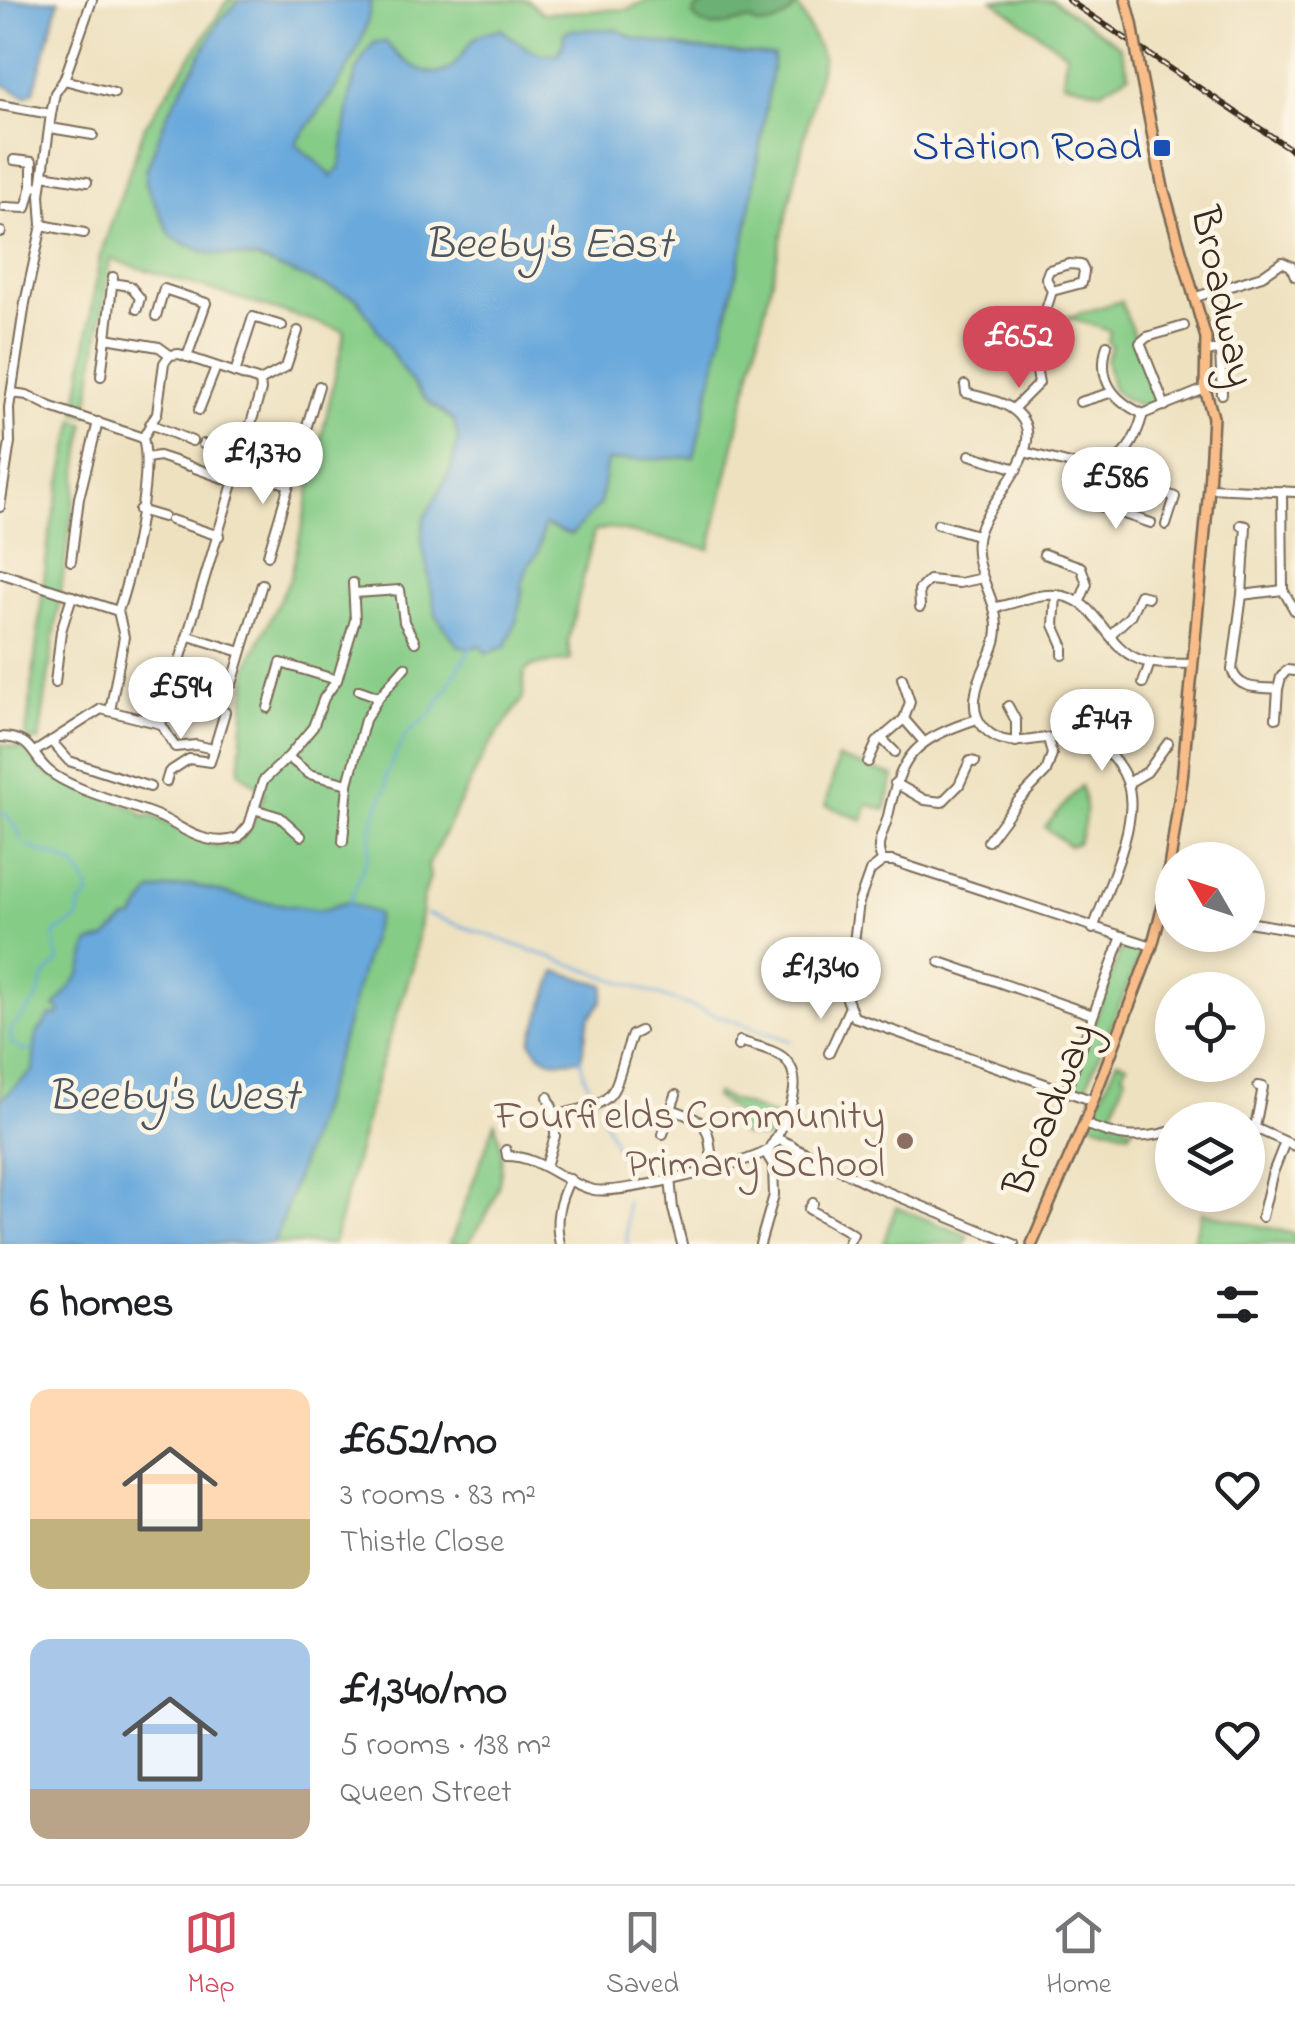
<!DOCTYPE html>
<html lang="en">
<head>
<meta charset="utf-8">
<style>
	:root { --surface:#fff; --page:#f6f6f6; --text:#202124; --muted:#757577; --line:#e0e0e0; --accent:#d1495b }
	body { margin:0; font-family:"Indie Flower",sans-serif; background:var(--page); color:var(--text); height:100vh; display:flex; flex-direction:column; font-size:38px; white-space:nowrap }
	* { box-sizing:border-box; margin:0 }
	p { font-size:32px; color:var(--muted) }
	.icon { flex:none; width:55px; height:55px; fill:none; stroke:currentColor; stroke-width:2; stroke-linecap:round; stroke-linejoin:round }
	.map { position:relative; height:1244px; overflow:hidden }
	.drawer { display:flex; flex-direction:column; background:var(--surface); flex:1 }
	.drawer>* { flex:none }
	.needle { width:65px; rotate:309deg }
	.fabs { position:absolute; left:1155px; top:842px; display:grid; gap:20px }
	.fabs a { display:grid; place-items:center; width:110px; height:110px; border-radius:50%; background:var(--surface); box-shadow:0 5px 15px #0003; font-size:50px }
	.price { position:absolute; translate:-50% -85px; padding:0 22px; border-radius:35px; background:#fff; color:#222; font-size:32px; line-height:65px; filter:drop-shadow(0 2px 5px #0008) }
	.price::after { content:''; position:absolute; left:50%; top:60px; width:30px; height:22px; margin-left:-15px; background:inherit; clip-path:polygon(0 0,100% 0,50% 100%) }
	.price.active { background:var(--accent); color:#fff }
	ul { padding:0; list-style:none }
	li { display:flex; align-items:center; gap:30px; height:250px; padding:0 30px }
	li span { display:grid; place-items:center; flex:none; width:280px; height:200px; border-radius:20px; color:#555 }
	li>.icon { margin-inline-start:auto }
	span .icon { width:120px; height:120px; fill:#fffc; stroke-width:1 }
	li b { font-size:42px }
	h2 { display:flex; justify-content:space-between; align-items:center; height:120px; padding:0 30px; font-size:42px }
	.menu { display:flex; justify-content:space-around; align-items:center; height:140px; border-top:2px solid var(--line); background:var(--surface); font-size:28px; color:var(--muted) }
	.menu a { display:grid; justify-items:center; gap:5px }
	.menu .active { color:var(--accent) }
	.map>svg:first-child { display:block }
</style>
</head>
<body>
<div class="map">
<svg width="1295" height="1244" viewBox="0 0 1295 1244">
	<rect width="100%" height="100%" fill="#fcf5e5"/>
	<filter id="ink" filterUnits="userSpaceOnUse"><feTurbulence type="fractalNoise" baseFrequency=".01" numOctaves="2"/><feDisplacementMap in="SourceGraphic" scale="20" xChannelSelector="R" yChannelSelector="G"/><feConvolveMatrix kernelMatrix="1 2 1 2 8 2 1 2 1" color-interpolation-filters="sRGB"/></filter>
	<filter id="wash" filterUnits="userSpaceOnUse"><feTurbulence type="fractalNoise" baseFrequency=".0048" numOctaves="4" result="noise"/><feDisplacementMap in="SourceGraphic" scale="40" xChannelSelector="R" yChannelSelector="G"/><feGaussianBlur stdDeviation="2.25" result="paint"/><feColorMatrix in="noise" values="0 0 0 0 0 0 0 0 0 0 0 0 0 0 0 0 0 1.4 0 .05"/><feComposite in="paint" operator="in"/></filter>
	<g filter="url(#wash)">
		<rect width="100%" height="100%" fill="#eee1c0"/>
		<g fill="#85cc87" stroke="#607b52" stroke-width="2.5">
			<path d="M228,0h299l16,13 84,-4 22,-9h146l28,57 -113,492 -102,-21 -14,4 -26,110 3,18 -40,6 -7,7 -1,25 -36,51 -59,117 2,11 -7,22 -9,64 -34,104 -47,177h-333v-500l30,7 13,20 93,38 9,8 5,-2c59,25 87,65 115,-23l-26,-20 9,-107 43,-89 54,-245 -235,-72 -23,156 -11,-3 24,-156 45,-130z"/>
			<polygon points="993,0 1052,0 1120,46 1129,74 1101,91 1063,82 1066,53"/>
			<path d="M1121,301l39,104c-18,5 -33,-4 -47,-15l-7,-30 6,-15 -4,-2 2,-12 -42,-14z"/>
			<polygon points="75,419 85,424 39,741 31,741 26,736 49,537"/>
			<polygon points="838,758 894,776 885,810 868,804 863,820 826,805"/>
			<path d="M1081,786c6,18 6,40 -4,57l-8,3 -24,-19z"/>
			<polygon points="1127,945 1135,946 1139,950 1138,960 1086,1087 1080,1090 1075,1086 1074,1079 1120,951"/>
			<polygon points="1118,1060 1127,1064 1123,1073 1126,1076 1110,1118 1133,1128 1129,1133 1094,1123 1091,1117"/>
			<polygon points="716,1094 779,1118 768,1139 741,1135 734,1111 714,1097"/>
			<path d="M495,1123c16,47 1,84 -28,121h-17z"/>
			<polygon points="896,1207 968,1236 965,1244 883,1244"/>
			<polygon points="1202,1212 1295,1234 1295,1244 1192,1244"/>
		</g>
		<path fill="#6cb074" stroke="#546d49" stroke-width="2.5" d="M714,0h77l4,8c-9,10 -21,19 -35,17 -11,-2 -4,-6 -15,-4 -20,3 -36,13 -52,-5l3,-7z"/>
		<g fill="#69a9dc" stroke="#526a7d" stroke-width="2.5">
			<polygon points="0,0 59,0 34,91 26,96 0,83"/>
			<path d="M240,0h131c-4,53 -45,102 -75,143 10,14 28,20 35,34l9,-9c8,-40 5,-96 35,-126h11c13,17 47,44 67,24 20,-20 11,-31 48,-37 17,14 33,27 56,26l6,-10 1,-12 7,-3 45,-1 18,9 58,11 82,7 -27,173 -53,228 -87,4 -7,43 -29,31 -27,-10 -6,28 -10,13 -7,21 2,2 -6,30 -11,28 -20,6 -6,-8 -10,4 -12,-3 -22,-31 -14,-74 2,-22 27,-50 7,-30 -4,-18 -26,-19 -23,-28 -48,-76 -100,-39 -49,-6 -25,-10 -12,-7 -25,-52v-13l21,-56 52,-93z"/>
			<polygon points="192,885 251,900 322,910 347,902 378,914 342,1040 274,1244 0,1244 0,1100 33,1071 36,1035 51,1015 58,1016 61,1010 55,1007 81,973 89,943 105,939 127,919 133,919 152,891"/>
			<path d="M556,971l49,14 -3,16 -13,18 -8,40c-21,3 -39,6 -50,-18z"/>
		</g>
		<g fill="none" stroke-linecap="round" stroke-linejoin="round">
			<g stroke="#69a9dc" stroke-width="2.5">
				<path d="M0,812c10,3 21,20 21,30"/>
				<path d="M27,846c29,13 55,11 62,49l-9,10 -2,14 -23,14v14l4,14 -15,16 -7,23 -27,30 2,14 12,7 10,-1"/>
				<polyline points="349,903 368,856 374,817 387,786 386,775 406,734 432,713 472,646"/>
				<polyline points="427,914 791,1041"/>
				<polyline points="580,1058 584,1075 595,1099"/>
				<polyline points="601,1113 622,1161 626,1181"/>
				<polyline points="626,1201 627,1244"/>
			</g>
		</g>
	</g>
	<g filter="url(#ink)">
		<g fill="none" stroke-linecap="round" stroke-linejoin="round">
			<g stroke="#7a6a57" stroke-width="12">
				<g id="minor">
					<polyline points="64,80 114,93"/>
					<polyline points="0,105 51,114"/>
					<polyline points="50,128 93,135"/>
					<polyline points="14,160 32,162 32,186 41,187"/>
					<polyline points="43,175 87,182"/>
					<polyline points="4,207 26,208 32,186"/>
					<polyline points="42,225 84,233"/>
					<polyline points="0,232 1,232"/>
					<polyline points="112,283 130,286 140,298 137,309"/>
					<polyline points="1196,297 1262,276 1282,262 1291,266 1295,276"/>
					<polyline points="156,316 164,289 206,303 187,357"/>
					<polyline points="106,338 113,277"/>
					<path d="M1107,345c-10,34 5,55 36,69"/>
					<polyline points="1220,349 1222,394"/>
					<polyline points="1207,352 1220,349 1218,342"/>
					<polyline points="235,373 253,317 282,326"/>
					<polyline points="101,376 106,338 159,347 170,355"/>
					<polyline points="260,381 286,367 298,331"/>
					<path d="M965,385l1,8c14,4 31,7 43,14 54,33 -28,95 -32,133 -4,31 20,58 20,88 0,23 -18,43 -21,65 -3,14 -1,25 8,35 23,25 52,7 80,9 21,1 39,9 53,26 11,14 15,32 13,50 -3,35 -25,81 -37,116"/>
					<polyline points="12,393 27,395 51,407 143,438"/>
					<polyline points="1080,402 1110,393"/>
					<polyline points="1165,406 1140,343 1147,337 1184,326"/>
					<polyline points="1013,409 1039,383 1033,351 1052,291 1046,278 1049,270 1069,264 1081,265 1084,271 1082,283 1052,291"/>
					<polyline points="199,410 216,367"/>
					<polyline points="150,424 192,441"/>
					<polyline points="143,438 157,413 164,363 170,355 179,354 260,381 261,390 161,724"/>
					<polyline points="203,444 242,456"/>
					<path d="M1024,452l74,19c27,-13 37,-28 45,-57l62,-25"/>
					<polyline points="970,455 1017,469"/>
					<polyline points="147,458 159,456 189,466"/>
					<path d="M1119,461c14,24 33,27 56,36l-9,28"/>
					<polyline points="195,468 234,482"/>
					<polyline points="238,469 289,485 268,555"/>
					<polyline points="289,485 319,386"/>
					<polyline points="1209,488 1295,492"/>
					<polyline points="1282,491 1283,590 1295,611"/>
					<polyline points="1094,504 1151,523"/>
					<polyline points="0,507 10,442 9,408 25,303 42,225 40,195 51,114 55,93 64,80 92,0"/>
					<polyline points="139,510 163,517"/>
					<polyline points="1127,515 1140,485"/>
					<polyline points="171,520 219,536"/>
					<polyline points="938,524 977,535"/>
					<path d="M1241,525l5,1 -4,69 -10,75c7,21 28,17 46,19l3,-12 6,-7 8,1"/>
					<polyline points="1044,554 1081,567 1087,584 1080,601"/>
					<polyline points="71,561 79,498 98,422"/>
					<polyline points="0,573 118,611"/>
					<polyline points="355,593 400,590 404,622 415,642"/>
					<polyline points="1056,595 1054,625 1063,645 1063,655"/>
					<polyline points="1242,595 1283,590"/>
					<polyline points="920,607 919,590 929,580 959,583 983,578"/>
					<path d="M994,607c20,-2 41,-14 61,-12 43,2 48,50 83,64 16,7 37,4 54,5"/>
					<path d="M118,611c13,-37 35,-137 25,-173"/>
					<polyline points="1111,634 1130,616 1140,595 1148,597"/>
					<polyline points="189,636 241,652"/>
					<polyline points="902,678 910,702 904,719 923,741"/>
					<polyline points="55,683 61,631 72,596"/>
					<polyline points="1143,683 1150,663"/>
					<polyline points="232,684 262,584"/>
					<polyline points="359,690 379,697 405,667"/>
					<polyline points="1080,703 1077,706 1108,731"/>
					<polyline points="1008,706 1016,721 1016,742"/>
					<polyline points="268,708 281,663 337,680"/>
					<polyline points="110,711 124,637 118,611"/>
					<polyline points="1276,718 1278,689"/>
					<polyline points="161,724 175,747 196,745 213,749"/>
					<path d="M0,737c35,1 29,17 49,34 22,19 80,33 109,45 17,7 30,19 49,23 12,3 20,2 31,-1l11,-13 14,-44 25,-24 25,-30 11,-29 13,-18 18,-60 -2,-37"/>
					<polyline points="881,738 895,752"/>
					<polyline points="51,741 69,761 150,787"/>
					<polyline points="36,751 101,709 161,724"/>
					<polyline points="288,757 309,774 348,784 343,841"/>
					<polyline points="868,762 877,742 904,719"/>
					<polyline points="166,782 169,772 189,759 210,762 225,712"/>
					<polyline points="895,783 925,800 942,802 959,785 970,761 975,762"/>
					<polyline points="1128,783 1147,772 1168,743"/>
					<polyline points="348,784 365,720 379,697"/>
					<polyline points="254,809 280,817 301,836"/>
					<polyline points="988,841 1018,801 1046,772 1052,754 1048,738"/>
					<path d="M883,861c-10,-15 1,-28 5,-45 14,-64 27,-76 89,-97"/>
					<polyline points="1248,922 1295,930"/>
					<polyline points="940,962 1093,1015"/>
					<path d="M738,1046l2,-5c13,5 35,8 45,18 22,22 0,64 -12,84"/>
					<polyline points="829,1053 849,1009"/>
					<polyline points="1066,1091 1122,936"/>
					<path d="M676,1095l-5,14c42,15 36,17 42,59"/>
					<polyline points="548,1097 555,1115"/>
					<polyline points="1091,1100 854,1017 847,999 859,902 870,871 883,861 893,861 1152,946"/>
					<path d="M1084,1124c33,13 54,17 88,7"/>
					<polyline points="1248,1125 1295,1146"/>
					<polyline points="1255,1127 1263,1087 1258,1086"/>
					<polyline points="663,1134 671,1109"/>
					<polyline points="794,1147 873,1186 1014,1244"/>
					<path d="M506,1150l1,6c33,0 56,27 87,34 24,5 155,-26 174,-40"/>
					<polyline points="794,1163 797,1154 792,1145 780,1140 771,1145 767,1155 775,1168 817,1163"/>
					<path d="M546,1166l9,-30v-21c71,-13 55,-21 77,-80l8,-4"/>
					<polyline points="670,1178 673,1209 682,1244"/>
					<polyline points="813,1203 809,1209 853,1234 848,1244"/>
					<polyline points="1262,1217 1272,1175 1285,1142"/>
					<path d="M560,1244c-6,-24 -1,-43 10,-65"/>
					<polyline points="760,1244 774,1195 773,1166"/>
				</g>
			</g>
			<g stroke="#7a6a57" stroke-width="14">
				<g id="major">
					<polyline points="1126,0 1132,23"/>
					<polyline points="1032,1244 1084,1124 1152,946 1164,902 1182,780 1209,488 1213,417 1205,389 1206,338 1163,188 1140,71"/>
				</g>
			</g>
			<use href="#minor" stroke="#fff" stroke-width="8"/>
			<use href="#major" stroke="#f8bd89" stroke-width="9"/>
			<g stroke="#3b2a1e" stroke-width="6">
				<polyline id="rail" points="1068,0 1295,152"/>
			</g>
			<use href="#rail" stroke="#fcf5e5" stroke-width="2.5" stroke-dasharray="8" stroke-linecap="butt"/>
			<g stroke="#7a6a57" stroke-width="14" stroke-linecap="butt">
				<polyline id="major-bridge" points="1132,23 1140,71"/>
			</g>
			<use href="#major-bridge" stroke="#f8bd89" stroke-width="9"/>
		</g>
	</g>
	<rect fill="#1a4fb4" stroke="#fcf5e5" stroke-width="4" x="1152" y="138" width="20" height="20" rx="5"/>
	<circle fill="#8d6e63" stroke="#fcf5e5" stroke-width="4" cx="905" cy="1141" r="10"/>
	<g text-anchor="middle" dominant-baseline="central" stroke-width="9" stroke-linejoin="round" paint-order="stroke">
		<g font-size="42" fill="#164399" stroke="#fcf5e5" text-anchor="end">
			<text x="1142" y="148">Station Road</text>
		</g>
		<g font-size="42" fill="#3b2a1e" stroke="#fcf5e5">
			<text transform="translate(1221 297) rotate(78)">Broadway</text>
			<text transform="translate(1051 1110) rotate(-68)">Broadway</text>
		</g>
		<g font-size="42" fill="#785e54" stroke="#fcf5e5" text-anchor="end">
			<text x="885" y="1117">Fourfields Community<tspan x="885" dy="48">Primary School</tspan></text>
		</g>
		<g font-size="45" font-style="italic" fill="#4b5660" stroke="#fcf5e5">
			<text x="548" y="246">Beeby's East</text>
			<text x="173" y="1098">Beeby's West</text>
		</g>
	</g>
</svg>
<div class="fabs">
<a><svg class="needle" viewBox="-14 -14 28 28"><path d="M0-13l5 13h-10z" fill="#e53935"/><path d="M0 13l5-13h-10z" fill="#757577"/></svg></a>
<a><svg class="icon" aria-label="locate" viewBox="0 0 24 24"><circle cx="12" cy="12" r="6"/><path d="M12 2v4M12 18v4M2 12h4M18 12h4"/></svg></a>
<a><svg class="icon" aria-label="layers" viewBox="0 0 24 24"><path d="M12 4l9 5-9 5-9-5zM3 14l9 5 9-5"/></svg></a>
</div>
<b class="price active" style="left:1019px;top:391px">£652</b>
<b class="price" style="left:263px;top:507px">£1,370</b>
<b class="price" style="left:1116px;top:532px">£586</b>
<b class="price" style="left:181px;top:742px">£594</b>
<b class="price" style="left:1102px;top:774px">£747</b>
<b class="price" style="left:821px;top:1022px">£1,340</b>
</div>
<section class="drawer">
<h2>6 homes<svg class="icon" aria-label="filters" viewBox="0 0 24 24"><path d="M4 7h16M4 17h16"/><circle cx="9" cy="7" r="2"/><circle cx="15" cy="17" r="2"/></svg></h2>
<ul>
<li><span style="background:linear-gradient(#ffd9b3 65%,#c2b280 0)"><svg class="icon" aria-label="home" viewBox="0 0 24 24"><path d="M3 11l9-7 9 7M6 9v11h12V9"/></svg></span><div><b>£652/mo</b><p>3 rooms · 83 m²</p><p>Thistle Close</p></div><svg class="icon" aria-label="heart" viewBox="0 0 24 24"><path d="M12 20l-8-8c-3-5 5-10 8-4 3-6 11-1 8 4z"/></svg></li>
<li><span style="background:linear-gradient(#a9c7e8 75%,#b9a48a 0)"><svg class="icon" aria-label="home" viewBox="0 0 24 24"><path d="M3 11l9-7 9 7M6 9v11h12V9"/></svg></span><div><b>£1,340/mo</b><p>5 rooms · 138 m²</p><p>Queen Street</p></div><svg class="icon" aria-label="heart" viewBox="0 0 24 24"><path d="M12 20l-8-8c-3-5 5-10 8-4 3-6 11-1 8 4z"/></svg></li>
</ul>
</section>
<nav class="menu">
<a class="active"><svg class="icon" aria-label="map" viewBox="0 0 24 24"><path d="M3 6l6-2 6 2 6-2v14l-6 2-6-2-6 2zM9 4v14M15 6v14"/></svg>Map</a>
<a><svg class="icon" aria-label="saved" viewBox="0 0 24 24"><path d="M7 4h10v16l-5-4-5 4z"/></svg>Saved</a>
<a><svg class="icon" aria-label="home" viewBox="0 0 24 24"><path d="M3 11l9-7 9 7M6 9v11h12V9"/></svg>Home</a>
</nav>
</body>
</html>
